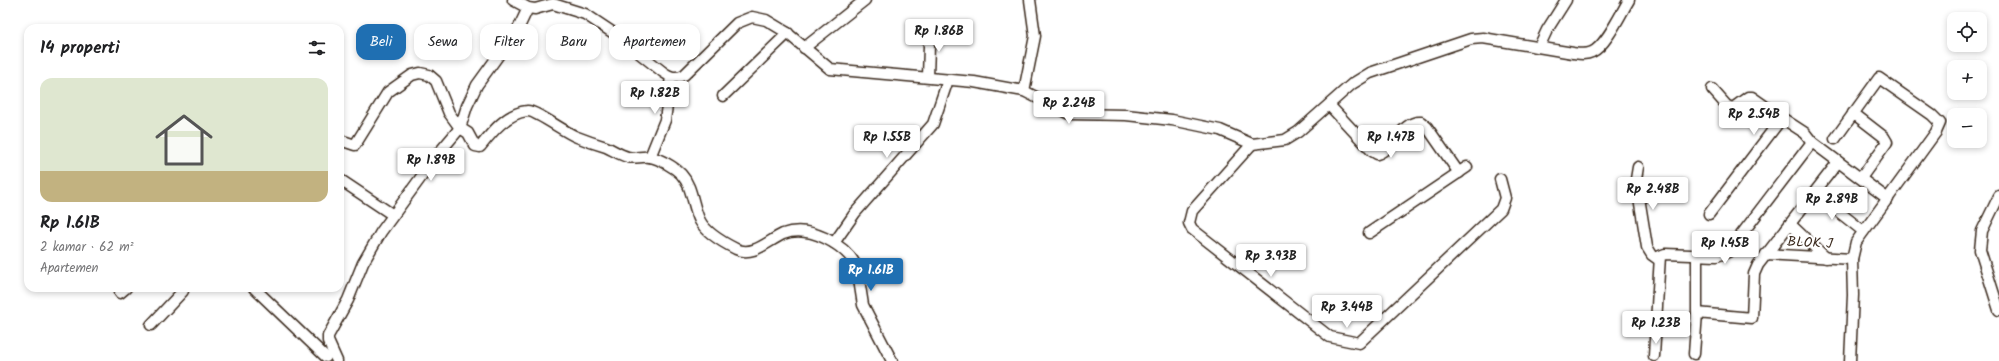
<!DOCTYPE html>
<html lang="id">
<head>
<meta charset="utf-8">
<style>
	:root { --surface:#fff; --page:#f6f6f6; --text:#202124; --muted:#757577; --accent:#1f6fb2 }
	body { margin:0; font-family:Kalam,sans-serif; background:var(--page); color:var(--text); height:100vh; display:flex; flex-direction:column; font-size:15px; white-space:nowrap }
	* { box-sizing:border-box; margin:0 }
	p { font-size:13px; color:var(--muted) }
	.icon { flex:none; width:22px; height:22px; fill:none; stroke:currentColor; stroke-width:2; stroke-linecap:round; stroke-linejoin:round }
	.map { position:relative; flex:1; overflow:hidden }
	.drawer { position:absolute; left:24px; top:24px; width:320px; height:268px; display:flex; flex-direction:column; background:var(--surface); border-radius:12px; box-shadow:0 2px 6px #0003 }
	.drawer>* { flex:none }
	.top-card { position:absolute; left:356px; top:24px; width:380px; height:36px; display:flex; gap:8px }
	.fabs { position:absolute; left:1947px; top:12px; display:grid; gap:8px }
	.fabs a { display:grid; place-items:center; width:40px; height:40px; border-radius:8px; background:var(--surface); box-shadow:0 2px 6px #0003; font-size:20px }
	.price { position:absolute; translate:-50% -34px; padding:0 9px; border-radius:4px; background:#fff; color:#222; font-size:13px; line-height:26px; filter:drop-shadow(0 1px 2px #0008) }
	.price::after { content:''; position:absolute; left:50%; top:24px; width:12px; height:9px; margin-left:-6px; background:inherit; clip-path:polygon(0 0,100% 0,50% 100%) }
	.price.selected { background:var(--accent); color:#fff }
	ul { padding:0; list-style:none }
	li { display:grid; align-content:center; gap:8px; height:212px; padding:0 16px }
	li span { display:grid; place-items:center; height:124px; border-radius:12px; color:#555 }
	li>.icon { margin-inline-start:auto }
	span .icon { width:72px; height:72px; fill:#fffc; stroke-width:1 }
	li b { font-size:17px }
	h2 { display:flex; justify-content:space-between; align-items:center; height:48px; padding:0 16px; font-size:17px }
	.chip { padding:0 14px; border-radius:12px; background:var(--surface); box-shadow:0 2px 6px #0003; font-size:14px; line-height:36px }
	.chip.selected { background:var(--accent); color:#fff }
	.map>svg:first-child { display:block }
</style>
</head>
<body>
<div class="map">
<svg width="1999" height="361" viewBox="0 0 1999 361">
	<rect width="100%" height="100%" fill="#fff"/>
	<filter id="ink" filterUnits="userSpaceOnUse"><feTurbulence type="fractalNoise" baseFrequency=".025" numOctaves="2"/><feDisplacementMap in="SourceGraphic" scale="8" xChannelSelector="R" yChannelSelector="G"/><feConvolveMatrix kernelMatrix="1 2 1 2 8 2 1 2 1" color-interpolation-filters="sRGB"/></filter>
	<g filter="url(#ink)">
		<g fill="none" stroke-linecap="round" stroke-linejoin="round">
			<g stroke="#3b2a1e" stroke-width="13">
				<g id="minor">
					<path d="M513,0l15,8 7,1 18,-5 32,10 30,20 48,38c7,5 12,7 21,3l53,-52 15,-6 14,3 20,12 44,37 144,13 50,9 45,23 57,1 46,5 48,10 32,14 33,-4 13,-8 54,-48 18,-11 101,-34 12,-1 90,15c7,1 13,2 19,-1 14,-6 29,-39 37,-52"/>
					<polyline points="926,31 929,46 928,77"/>
					<polyline points="1539,47 1547,30 1566,0"/>
					<polyline points="804,48 865,0"/>
					<polyline points="1712,89 1727,106 1733,108 1748,97 1752,97 1782,118"/>
					<polyline points="1024,91 1035,36 1030,0"/>
					<polyline points="723,96 788,33"/>
					<path d="M1329,105l43,46 5,3c17,-5 25,-34 44,-32l6,5 32,46"/>
					<polyline points="1853,113 1884,137 1887,142 1861,178"/>
					<polyline points="1835,139 1879,78 1932,115 1940,123 1936,132 1856,242 1852,259 1853,295 1850,361"/>
					<path d="M340,140l15,5 33,-53 24,-17 8,-2 9,2 7,6 13,32 11,15 8,5 7,13 5,1c12,-15 27,-34 47,-36 8,-1 39,22 50,26 10,4 19,7 29,10 7,3 14,8 22,10 6,2 14,-1 21,0 10,1 25,10 32,17 12,13 11,31 19,47 6,11 24,22 36,28 17,8 32,-8 47,-15 26,-10 62,10 74,33l6,38 29,56"/>
					<polyline points="1252,144 1192,211 1189,223 1192,229 1330,337 1359,343 1501,209 1505,198 1500,179"/>
					<polyline points="650,157 665,120 671,77"/>
					<polyline points="1638,167 1636,179 1647,247 1652,255 1659,260"/>
					<polyline points="342,181 393,215"/>
					<polyline points="1815,193 1863,231"/>
					<polyline points="1999,196 1982,231 1980,250 1999,310"/>
					<polyline points="1709,214 1782,118 1805,133 1812,142"/>
					<polyline points="1790,224 1826,258"/>
					<polyline points="1369,233 1467,167"/>
					<polyline points="834,243 855,213 933,124 948,80"/>
					<polyline points="1766,254 1852,259"/>
					<polyline points="254,288 326,357"/>
					<polyline points="120,293 126,288"/>
					<polyline points="1697,313 1752,318 1754,274 1758,265 1838,162"/>
					<polyline points="151,325 183,291"/>
					<polyline points="1694,354 1697,313 1697,256"/>
					<polyline points="1654,356 1660,256 1665,254 1717,256 1728,252 1812,142 1888,199"/>
					<polyline points="337,361 328,341 328,336 348,300 363,263 381,232 438,154 460,128 467,106 477,85 519,27 528,8"/>
				</g>
			</g>
			<use href="#minor" stroke="#fff" stroke-width="10"/>
		</g>
	</g>
	<g text-anchor="middle" dominant-baseline="central" stroke-width="4" stroke-linejoin="round" paint-order="stroke">
		<g font-size="14" fill="#3b2a1e" stroke="#fff">
			<text transform="translate(1810 243) rotate(3)">BLOK J</text>
		</g>
	</g>
</svg>
<div class="fabs">
<a><svg class="icon" aria-label="locate" viewBox="0 0 24 24"><circle cx="12" cy="12" r="6"/><path d="M12 2v4M12 18v4M2 12h4M18 12h4"/></svg></a>
<a>+</a>
<a>−</a>
</div>
<b class="price" style="left:939px;top:53px">Rp 1.86B</b>
<b class="price" style="left:655px;top:115px">Rp 1.82B</b>
<b class="price" style="left:1069px;top:125px">Rp 2.24B</b>
<b class="price" style="left:1754px;top:136px">Rp 2.54B</b>
<b class="price" style="left:887px;top:159px">Rp 1.55B</b>
<b class="price" style="left:1391px;top:159px">Rp 1.47B</b>
<b class="price" style="left:431px;top:182px">Rp 1.89B</b>
<b class="price" style="left:1653px;top:211px">Rp 2.48B</b>
<b class="price" style="left:1832px;top:221px">Rp 2.89B</b>
<b class="price" style="left:1725px;top:265px">Rp 1.45B</b>
<b class="price" style="left:1271px;top:278px">Rp 3.93B</b>
<b class="price selected" style="left:871px;top:292px">Rp 1.61B</b>
<b class="price" style="left:1347px;top:329px">Rp 3.44B</b>
<b class="price" style="left:1656px;top:345px">Rp 1.23B</b>
<div class="top-card">
<a class="chip selected">Beli</a>
<a class="chip">Sewa</a>
<a class="chip">Filter</a>
<a class="chip">Baru</a>
<a class="chip">Apartemen</a>
</div>
<section class="drawer">
<h2>14 properti<svg class="icon" aria-label="filters" viewBox="0 0 24 24"><path d="M4 7h16M4 17h16"/><circle cx="9" cy="7" r="2"/><circle cx="15" cy="17" r="2"/></svg></h2>
<ul>
<li><span style="background:linear-gradient(#dfe7d0 75%,#c2b280 0)"><svg class="icon" aria-label="home" viewBox="0 0 24 24"><path d="M3 11l9-7 9 7M6 9v11h12V9"/></svg></span><div><b>Rp 1.61B</b><p>2 kamar · 62 m²</p><p>Apartemen</p></div></li>
</ul>
</section>
</div>
</body>
</html>
